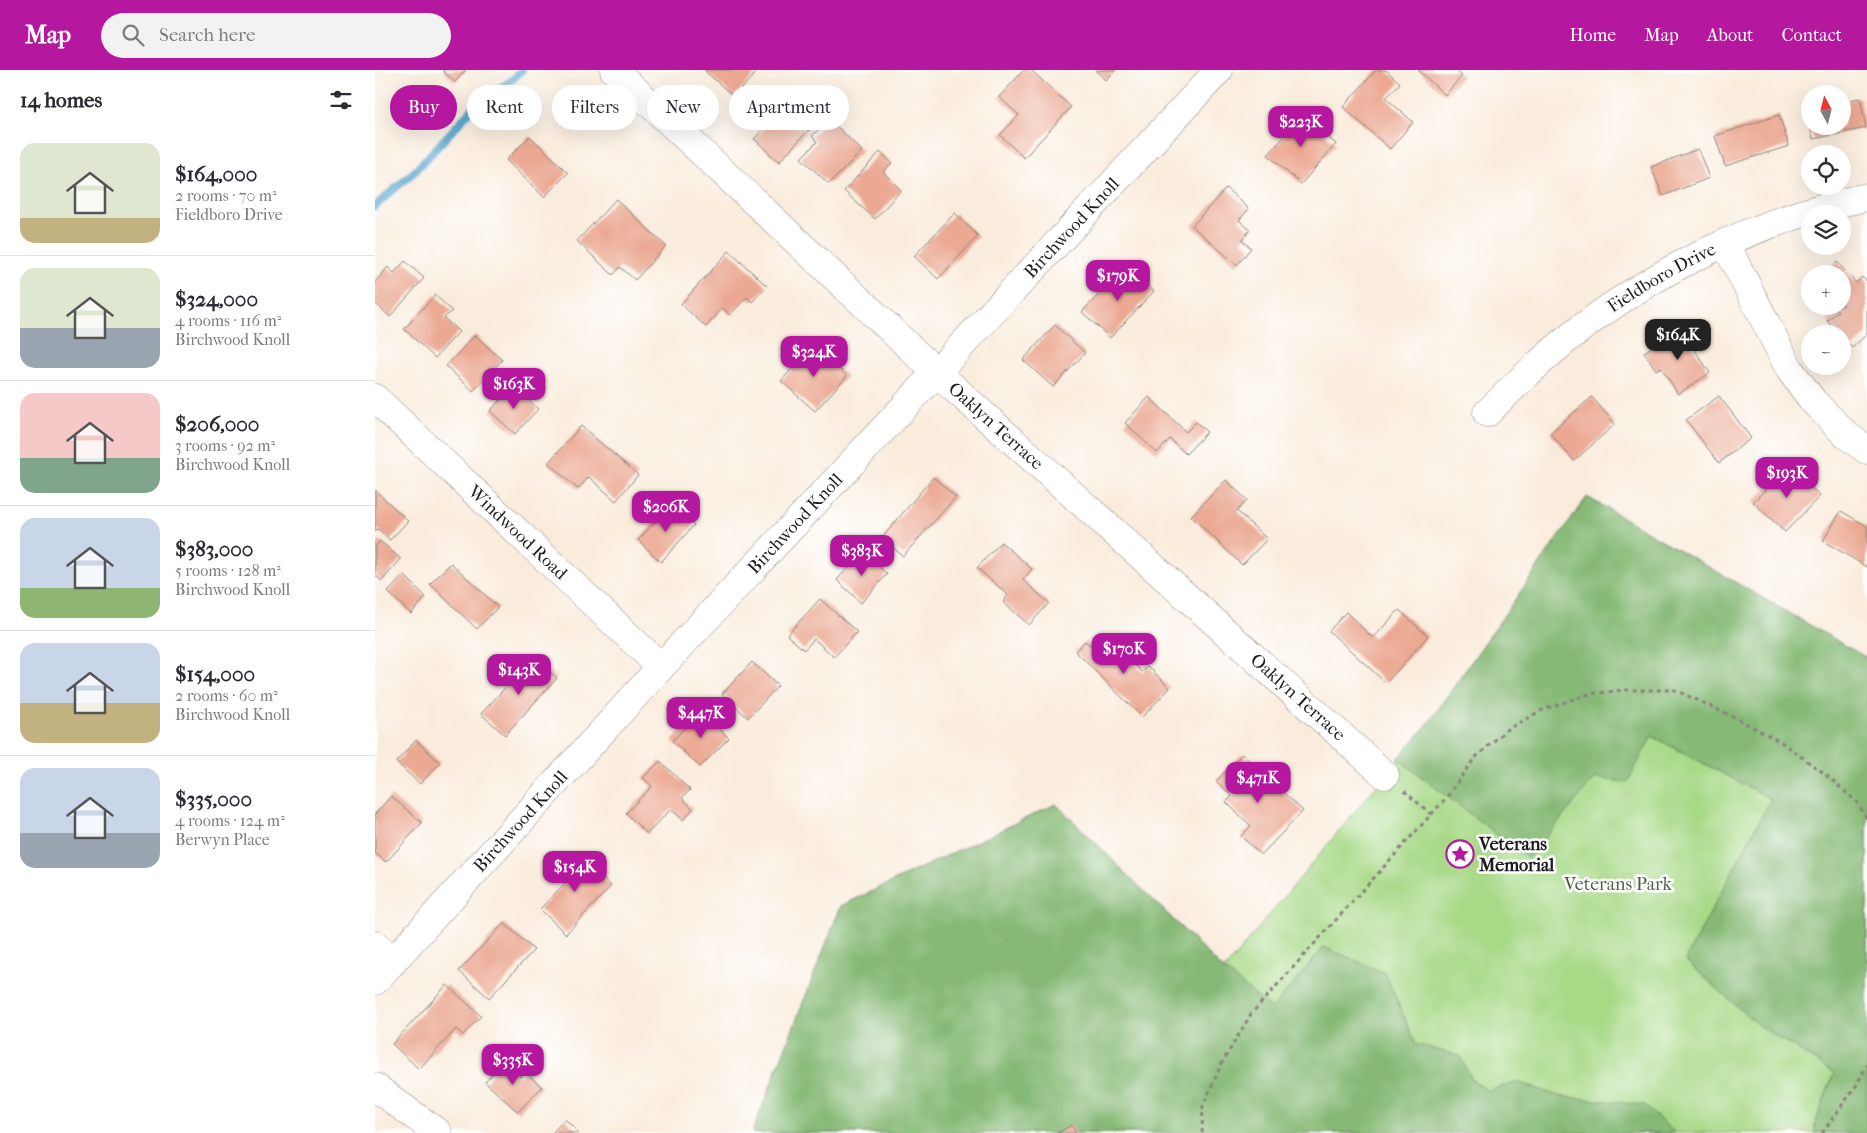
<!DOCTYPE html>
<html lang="en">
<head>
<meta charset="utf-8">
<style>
	:root { --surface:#fff; --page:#f2f2f3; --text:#2b2b33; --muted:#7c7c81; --line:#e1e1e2; --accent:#b5179e }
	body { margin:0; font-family:"IM FELL French Canon",serif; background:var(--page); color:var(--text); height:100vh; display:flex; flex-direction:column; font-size:19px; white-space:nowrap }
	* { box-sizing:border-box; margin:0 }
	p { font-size:16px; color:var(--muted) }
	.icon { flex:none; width:28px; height:28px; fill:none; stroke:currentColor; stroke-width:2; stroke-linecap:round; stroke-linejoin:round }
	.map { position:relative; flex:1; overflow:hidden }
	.side { display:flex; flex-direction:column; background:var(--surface); width:375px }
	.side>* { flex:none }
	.top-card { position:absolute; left:15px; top:15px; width:475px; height:45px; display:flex; gap:10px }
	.needle { width:32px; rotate:353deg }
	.tools { position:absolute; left:1426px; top:15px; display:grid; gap:10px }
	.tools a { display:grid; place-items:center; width:50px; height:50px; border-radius:50%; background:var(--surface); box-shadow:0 5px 20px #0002; font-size:25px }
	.price { position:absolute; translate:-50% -42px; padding:0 11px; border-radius:10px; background:var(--accent); color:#fff; font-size:16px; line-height:32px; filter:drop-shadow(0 1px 2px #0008) }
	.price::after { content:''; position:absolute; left:50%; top:30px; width:15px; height:11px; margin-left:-8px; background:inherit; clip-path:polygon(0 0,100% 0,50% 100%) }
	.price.current { background:#222; color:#fff }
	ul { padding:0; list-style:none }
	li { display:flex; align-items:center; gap:15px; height:125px; padding:0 20px }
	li+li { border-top:1px solid var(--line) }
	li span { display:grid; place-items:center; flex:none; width:140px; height:100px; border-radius:15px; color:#555 }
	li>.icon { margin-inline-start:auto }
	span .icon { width:60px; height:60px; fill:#fffc; stroke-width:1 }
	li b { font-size:21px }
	h2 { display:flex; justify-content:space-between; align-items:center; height:60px; padding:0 20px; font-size:21px }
	.chip { padding:0 18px; border-radius:22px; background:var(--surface); box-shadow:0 5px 20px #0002; font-size:18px; line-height:45px }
	.chip.current { background:var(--accent); color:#fff }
	header { display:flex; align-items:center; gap:30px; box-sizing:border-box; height:70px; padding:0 25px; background:var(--accent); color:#fff }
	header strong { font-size:24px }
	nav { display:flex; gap:28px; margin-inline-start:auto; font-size:18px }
	.search { width:350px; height:45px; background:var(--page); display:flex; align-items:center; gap:12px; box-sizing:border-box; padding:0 18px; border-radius:28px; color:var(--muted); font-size:19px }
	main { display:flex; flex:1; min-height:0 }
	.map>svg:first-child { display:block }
</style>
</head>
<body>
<header>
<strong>Map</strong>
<div class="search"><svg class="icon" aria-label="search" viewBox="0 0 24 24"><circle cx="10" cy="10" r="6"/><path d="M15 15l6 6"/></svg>Search here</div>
<nav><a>Home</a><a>Map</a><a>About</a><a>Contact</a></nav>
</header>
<main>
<section class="side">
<h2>14 homes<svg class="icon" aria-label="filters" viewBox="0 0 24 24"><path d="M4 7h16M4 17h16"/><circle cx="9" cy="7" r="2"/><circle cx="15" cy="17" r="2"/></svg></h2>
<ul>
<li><span style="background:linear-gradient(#dfe7d0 75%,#c2b280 0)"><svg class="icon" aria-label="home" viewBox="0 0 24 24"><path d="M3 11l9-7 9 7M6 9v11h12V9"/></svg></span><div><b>$164,000</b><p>2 rooms · 70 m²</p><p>Fieldboro Drive</p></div></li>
<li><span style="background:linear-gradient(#dfe7d0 60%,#9aa5b1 0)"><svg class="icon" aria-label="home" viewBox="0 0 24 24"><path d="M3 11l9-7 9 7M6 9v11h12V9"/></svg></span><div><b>$324,000</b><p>4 rooms · 116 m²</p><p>Birchwood Knoll</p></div></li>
<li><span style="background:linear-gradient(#f6c9c9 65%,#7fa58c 0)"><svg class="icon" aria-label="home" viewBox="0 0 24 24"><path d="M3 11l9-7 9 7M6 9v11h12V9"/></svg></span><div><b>$206,000</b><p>3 rooms · 92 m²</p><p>Birchwood Knoll</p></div></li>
<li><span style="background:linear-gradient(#c9d6e8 70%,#8fb573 0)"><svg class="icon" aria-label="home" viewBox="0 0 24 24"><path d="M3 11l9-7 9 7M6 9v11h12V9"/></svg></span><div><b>$383,000</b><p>5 rooms · 128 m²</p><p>Birchwood Knoll</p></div></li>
<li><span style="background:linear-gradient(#c9d6e8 60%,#c2b280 0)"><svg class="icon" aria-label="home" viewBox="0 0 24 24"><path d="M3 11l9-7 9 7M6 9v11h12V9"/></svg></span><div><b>$154,000</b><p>2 rooms · 60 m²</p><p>Birchwood Knoll</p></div></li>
<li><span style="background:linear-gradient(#c9d6e8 65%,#9aa5b1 0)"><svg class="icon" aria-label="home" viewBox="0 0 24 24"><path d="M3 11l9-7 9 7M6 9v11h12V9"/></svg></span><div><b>$335,000</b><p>4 rooms · 124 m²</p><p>Berwyn Place</p></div></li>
</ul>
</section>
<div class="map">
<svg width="1492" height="1063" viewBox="0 0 1492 1063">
	<rect width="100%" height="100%" fill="#fff"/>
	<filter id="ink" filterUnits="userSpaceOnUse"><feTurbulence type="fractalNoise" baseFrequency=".02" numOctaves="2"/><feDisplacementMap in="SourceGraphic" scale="10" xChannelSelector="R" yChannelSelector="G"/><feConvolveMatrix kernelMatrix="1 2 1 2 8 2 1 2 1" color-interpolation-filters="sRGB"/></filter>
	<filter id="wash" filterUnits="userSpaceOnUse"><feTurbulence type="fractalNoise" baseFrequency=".0096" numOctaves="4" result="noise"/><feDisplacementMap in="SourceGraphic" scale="20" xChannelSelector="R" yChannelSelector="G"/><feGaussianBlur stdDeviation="1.12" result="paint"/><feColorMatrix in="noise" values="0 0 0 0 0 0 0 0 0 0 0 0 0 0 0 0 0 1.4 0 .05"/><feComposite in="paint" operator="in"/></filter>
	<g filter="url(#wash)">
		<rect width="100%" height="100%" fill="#f9ecdc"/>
		<polygon fill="#a7d987" stroke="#627a52" points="1212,427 1492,588 1492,1063 377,1063 466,836 681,734 849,900 1055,651"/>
		<g fill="#85b974" stroke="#506a48">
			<polygon points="1212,427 1492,588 1492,1063 1440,1063 1440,1054 1459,1003 1383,955 1310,890 1396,729 1277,666 1252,713 1220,708 1153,788 1023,689 1055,651"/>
			<polygon points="681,734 849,900 897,939 949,877 1010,903 1041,974 1085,986 1097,1010 1113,1021 1143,1012 1183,1026 1269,1035 1300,1063 377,1063 466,836"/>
		</g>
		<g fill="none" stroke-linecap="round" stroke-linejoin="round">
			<polyline stroke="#53a3cd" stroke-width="8" points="0,136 40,101 98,38 138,9 147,0"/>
		</g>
		<g id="blocks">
			<g fill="#eba993">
				<polygon points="67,0 91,0 80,12"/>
				<polygon points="331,0 383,0 359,27 330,1"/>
				<polygon points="649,0 656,0 696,37 649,88 625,65 644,45 624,27"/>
				<polygon points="720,0 741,0 731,10"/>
				<polygon points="1001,0 1011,0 1025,13 1011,28 1038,52 1015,79 968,37"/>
				<polygon points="1043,0 1080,0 1087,6 1070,25"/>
				<polygon points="419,26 444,49 404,92 379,69"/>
				<polygon points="1485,28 1491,58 1438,69 1435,56 1468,56 1468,31"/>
				<polygon points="923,41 961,74 926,114 893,85 914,61 909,56"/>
				<polygon points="1404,45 1414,76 1350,96 1340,66"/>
				<polygon points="454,49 487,81 454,114 426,88 442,72 437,66"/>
				<polygon points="155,66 193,103 169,127 131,90"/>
				<polygon points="1323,79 1334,108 1288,126 1276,97"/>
				<polygon points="505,82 517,93 508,102 526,120 500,149 469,121"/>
				<polygon points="851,118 874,139 864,150 875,160 867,170 876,178 862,195 817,156"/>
				<polygon points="241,129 291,176 260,210 245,197 238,205 202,171"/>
				<polygon points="580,143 603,166 563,209 539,186"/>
				<polygon points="354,181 392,216 377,232 372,227 355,245 348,238 331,257 306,234"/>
				<polygon points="30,191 49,208 15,247 0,233 0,212 13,197 19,203"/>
				<polygon points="1462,192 1481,213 1487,207 1492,212 1492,264 1477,278 1468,268 1468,264 1464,264 1452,251 1463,241 1459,236 1468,236 1468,204 1449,204"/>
				<polygon points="751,196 779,221 735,268 707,242"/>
				<polygon points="60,225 77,241 69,248 84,262 60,288 29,259"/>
				<polygon points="680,255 710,283 678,317 648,290"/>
				<polygon points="1306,259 1335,303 1303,324 1286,297 1281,300 1269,282"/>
				<polygon points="100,265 127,290 98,321 71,296"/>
				<polygon points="438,275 472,306 440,341 406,311"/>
				<polygon points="138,316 163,339 140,364 115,341"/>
				<polygon points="1344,326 1376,368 1344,393 1311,350"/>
				<polygon points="774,327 811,362 821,352 832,362 811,384 795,369 782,383 750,353"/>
				<polygon points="1217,327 1240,354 1199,391 1175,363"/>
				<polygon points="206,356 263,405 241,431 214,407 203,419 173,393"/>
				<polygon points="1414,396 1445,426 1410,462 1378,432"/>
				<polygon points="558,407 581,427 528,486 507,468"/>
				<polygon points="851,410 872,430 862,441 892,469 867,495 816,446"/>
				<polygon points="0,420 33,451 15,470 3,459 0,462"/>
				<polygon points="297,434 319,455 286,492 263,470"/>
				<polygon points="1466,441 1492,456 1492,497 1448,471"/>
				<polygon points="5,471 26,489 7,511 0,505 0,477"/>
				<polygon points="626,472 657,499 648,510 674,533 654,555 628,532 633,525 602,498"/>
				<polygon points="487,482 512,504 486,533 462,510"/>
				<polygon points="76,493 123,537 102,559 55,514"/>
				<polygon points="29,505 51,527 36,544 13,522"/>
				<polygon points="445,529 482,562 459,587 439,569 429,580 412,565"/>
				<polygon points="1024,540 1053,566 1011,613 954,561 971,542 998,568"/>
				<polygon points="730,565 767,602 773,596 795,618 767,647 700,581 710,571 717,577"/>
				<polygon points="158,587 182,608 130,665 106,644"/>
				<polygon points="377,592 403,616 373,648 347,624"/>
				<polygon points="326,641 354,668 325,697 297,671"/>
				<polygon points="41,670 65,693 45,714 21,692"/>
				<polygon points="867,684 928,741 886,785 866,766 876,756 851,732 857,726 841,711"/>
				<polygon points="285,691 315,720 307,728 318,739 308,750 296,739 272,764 251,743 277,716 268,708"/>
				<polygon points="16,726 47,753 11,792 0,783 0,744"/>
				<polygon points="198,782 236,816 191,864 165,839 191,812 180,802"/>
				<polygon points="129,853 159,880 114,928 84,901"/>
				<polygon points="72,915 106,946 88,965 81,959 44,999 17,974"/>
				<polygon points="129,992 145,1007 150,1002 167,1017 143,1042 110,1012"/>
				<polygon points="190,1049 204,1063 177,1063"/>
				<polygon points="697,1055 701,1063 682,1063"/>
			</g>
		</g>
	</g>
	<g filter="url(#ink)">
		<use href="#blocks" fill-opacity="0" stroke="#8a847c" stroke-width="1"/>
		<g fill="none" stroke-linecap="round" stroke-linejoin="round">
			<g stroke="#8a847c" stroke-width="29">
				<g id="minor">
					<path id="s1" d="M239,0l322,302 449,403"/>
					<polyline points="1350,173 1415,300 1438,331 1471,365 1492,380"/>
					<path id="s2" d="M0,328l286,269"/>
					<path id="s3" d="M1112,343c25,-25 51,-50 78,-72 85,-69 195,-123 302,-144"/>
					<polyline points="0,875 18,892"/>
					<path id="s4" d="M0,911l286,-314 558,-597"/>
					<polyline points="0,1017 63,1063"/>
				</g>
			</g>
			<g stroke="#8a847c" stroke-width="3" stroke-dasharray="4 4" stroke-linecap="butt">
				<polyline points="1029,721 1056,744"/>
				<polyline points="827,1063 828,1036 847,993 876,944 1071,728 1099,689 1131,660 1167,640 1214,624 1249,620 1300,620 1361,648 1406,672 1450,704 1482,732 1492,749"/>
				<polyline points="1447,1063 1481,1016 1492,995"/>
			</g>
			<use href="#minor" stroke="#fff" stroke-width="28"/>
		</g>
	</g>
	<defs>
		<g id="sight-ring" transform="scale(1.4375)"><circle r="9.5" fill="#fff" stroke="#b5179e" stroke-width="1.5"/><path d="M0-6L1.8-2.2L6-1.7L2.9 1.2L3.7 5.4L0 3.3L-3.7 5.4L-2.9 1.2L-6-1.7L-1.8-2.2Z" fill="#b5179e"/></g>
	</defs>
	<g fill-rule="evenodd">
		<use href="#sight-ring" x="1085" y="784"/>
	</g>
	<g text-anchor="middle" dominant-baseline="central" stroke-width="5" stroke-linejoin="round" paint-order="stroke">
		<g font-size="18" fill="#1c1c1c" stroke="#fff">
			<text stroke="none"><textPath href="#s4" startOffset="1026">Birchwood Knoll</textPath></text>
			<text stroke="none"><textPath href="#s3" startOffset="222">Fieldboro Drive</textPath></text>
			<text stroke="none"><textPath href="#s1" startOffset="522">Oaklyn Terrace</textPath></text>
			<text stroke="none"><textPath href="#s4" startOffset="621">Birchwood Knoll</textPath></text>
			<text stroke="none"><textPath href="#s2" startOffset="196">Windwood Road</textPath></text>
			<text stroke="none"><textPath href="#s1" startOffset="928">Oaklyn Terrace</textPath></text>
			<text stroke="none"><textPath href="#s4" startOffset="216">Birchwood Knoll</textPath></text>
		</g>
		<g font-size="18" font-weight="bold" fill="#1c1c1c" stroke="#fff" text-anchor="start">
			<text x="1104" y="774">Veterans<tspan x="1104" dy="21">Memorial</tspan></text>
		</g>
		<g font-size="18" fill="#4d5e41" stroke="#fff">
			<text x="1243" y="814">Veterans Park</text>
		</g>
	</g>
</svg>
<div class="tools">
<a><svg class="needle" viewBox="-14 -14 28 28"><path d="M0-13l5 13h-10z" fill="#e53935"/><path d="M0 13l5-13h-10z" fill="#7c7c81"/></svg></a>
<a><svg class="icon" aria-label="locate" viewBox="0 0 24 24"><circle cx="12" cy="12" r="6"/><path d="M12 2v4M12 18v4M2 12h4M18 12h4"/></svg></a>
<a><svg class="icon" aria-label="layers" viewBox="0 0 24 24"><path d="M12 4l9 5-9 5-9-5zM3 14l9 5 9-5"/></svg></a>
<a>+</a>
<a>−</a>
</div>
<b class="price" style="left:926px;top:78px">$223K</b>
<b class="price" style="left:743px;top:232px">$179K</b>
<b class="price current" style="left:1303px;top:291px">$164K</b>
<b class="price" style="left:439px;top:308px">$324K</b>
<b class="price" style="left:139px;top:340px">$163K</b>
<b class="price" style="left:1412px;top:429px">$193K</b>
<b class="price" style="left:291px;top:463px">$206K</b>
<b class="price" style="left:487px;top:507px">$383K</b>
<b class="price" style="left:749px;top:605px">$170K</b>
<b class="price" style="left:144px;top:626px">$143K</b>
<b class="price" style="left:326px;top:669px">$447K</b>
<b class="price" style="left:883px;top:734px">$471K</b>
<b class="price" style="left:200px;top:823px">$154K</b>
<b class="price" style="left:138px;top:1016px">$335K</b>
<div class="top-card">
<a class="chip current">Buy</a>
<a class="chip">Rent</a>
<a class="chip">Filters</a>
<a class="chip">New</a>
<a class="chip">Apartment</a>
</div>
</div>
</main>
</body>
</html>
